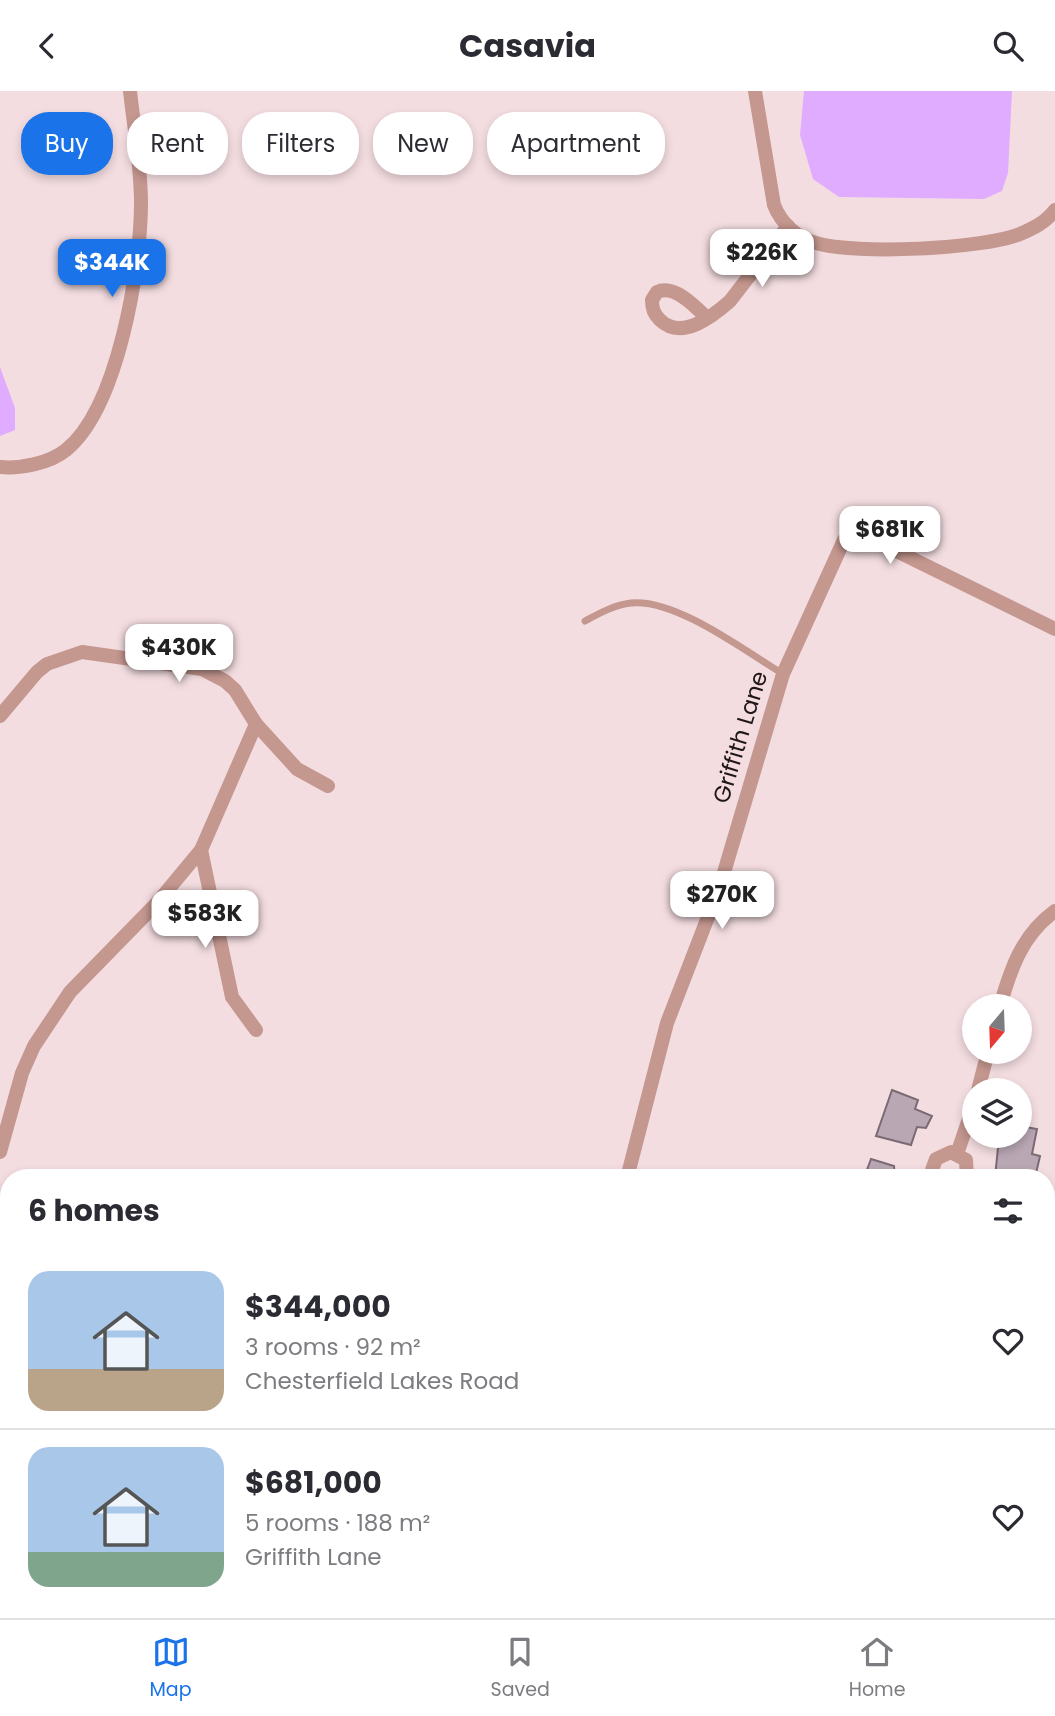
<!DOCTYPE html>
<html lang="en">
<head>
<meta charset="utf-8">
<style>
	:root { --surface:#fff; --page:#f2f2f3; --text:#2b2b33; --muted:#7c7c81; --line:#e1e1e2; --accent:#1a73e8 }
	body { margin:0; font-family:Poppins,sans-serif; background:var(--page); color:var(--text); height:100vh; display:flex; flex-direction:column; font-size:26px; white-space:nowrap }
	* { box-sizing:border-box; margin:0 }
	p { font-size:23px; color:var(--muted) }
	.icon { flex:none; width:38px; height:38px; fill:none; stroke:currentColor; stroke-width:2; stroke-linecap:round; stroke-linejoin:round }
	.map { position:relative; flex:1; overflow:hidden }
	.sheet { position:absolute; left:0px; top:1078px; width:1055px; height:450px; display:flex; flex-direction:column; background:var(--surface); border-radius:28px 28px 0 0; box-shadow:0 4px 10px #0003 }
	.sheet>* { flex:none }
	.hud { position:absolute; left:21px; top:21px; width:700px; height:63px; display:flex; gap:14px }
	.needle { width:46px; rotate:199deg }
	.controls { position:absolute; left:962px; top:903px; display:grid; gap:14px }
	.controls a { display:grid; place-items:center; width:70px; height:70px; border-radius:50%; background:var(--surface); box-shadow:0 4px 10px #0003; font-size:35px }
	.price { position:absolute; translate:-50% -60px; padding:0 16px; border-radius:14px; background:#fff; color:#222; font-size:23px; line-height:46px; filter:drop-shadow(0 2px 4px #0008) }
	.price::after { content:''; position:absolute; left:50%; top:42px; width:21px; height:16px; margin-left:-10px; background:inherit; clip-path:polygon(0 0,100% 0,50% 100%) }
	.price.active { background:var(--accent); color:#fff }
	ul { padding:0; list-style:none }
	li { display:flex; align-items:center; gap:21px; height:175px; padding:0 28px }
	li+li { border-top:2px solid var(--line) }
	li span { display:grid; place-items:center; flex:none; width:196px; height:140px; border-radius:21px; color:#555 }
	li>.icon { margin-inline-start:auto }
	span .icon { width:84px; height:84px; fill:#fffc; stroke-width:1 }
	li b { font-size:30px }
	h2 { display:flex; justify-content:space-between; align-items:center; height:84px; padding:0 28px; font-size:30px }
	.pill { padding:0 24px; border-radius:28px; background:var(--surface); box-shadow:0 4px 10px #0003; font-size:24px; line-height:63px }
	.pill.active { background:var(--accent); color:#fff }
	header { display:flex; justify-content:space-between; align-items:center; height:91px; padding:0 28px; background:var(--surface); font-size:32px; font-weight:700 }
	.tab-bar { display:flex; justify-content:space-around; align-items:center; height:98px; border-top:2px solid var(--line); background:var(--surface); font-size:19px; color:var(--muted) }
	.tab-bar a { display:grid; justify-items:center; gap:4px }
	.tab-bar .active { color:var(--accent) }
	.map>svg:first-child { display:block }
</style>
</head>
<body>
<header><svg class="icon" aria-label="back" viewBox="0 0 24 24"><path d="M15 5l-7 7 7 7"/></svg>Casavia<svg class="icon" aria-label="search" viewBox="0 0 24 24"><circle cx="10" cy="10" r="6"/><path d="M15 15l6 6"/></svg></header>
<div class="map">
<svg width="1055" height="1527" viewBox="0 0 1055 1527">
	<rect width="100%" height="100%" fill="#f4dde1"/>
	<polygon fill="#fccba9" points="1055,1459 1055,1527 987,1527 990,1519 1046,1519 1047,1466"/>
	<g fill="#e0acff">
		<polygon points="804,0 1012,0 1008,82 1002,100 984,108 839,106 813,88 800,44"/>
		<polygon points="0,276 15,317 15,339 0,345"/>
	</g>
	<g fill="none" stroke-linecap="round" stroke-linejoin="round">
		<g stroke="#e0acff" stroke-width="3.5">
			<polyline points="1046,1462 1055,1455"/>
			<polyline points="0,1511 9,1519"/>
			<polyline points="9,1519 20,1527"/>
			<polyline points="983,1527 987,1519"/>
		</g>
	</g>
	<g fill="#b9a7b3" stroke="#7a6a74" stroke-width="2">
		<polygon points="892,999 918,1009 915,1018 932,1025 926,1037 917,1036 911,1054 876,1045"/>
		<polygon points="1020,1035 1037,1038 1032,1063 1040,1065 1035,1087 995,1086 999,1047 1011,1050 1012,1045 1020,1045"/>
		<polygon points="871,1068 894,1075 895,1087 864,1087"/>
		<polygon points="825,1519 821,1527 778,1527 762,1520"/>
	</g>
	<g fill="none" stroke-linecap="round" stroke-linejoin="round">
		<polyline stroke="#928284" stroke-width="2.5" stroke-dasharray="3.5 3.5" stroke-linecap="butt" points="896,1519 907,1527"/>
		<path stroke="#c4978f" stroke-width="7" d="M585,530c15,-8 29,-16 46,-18 44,-5 114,48 152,71"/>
		<g stroke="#c4978f" stroke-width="14">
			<path d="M755,0l19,114c7,18 23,33 42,38 40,12 166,6 204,-9 14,-6 26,-12 35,-24"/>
			<path d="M706,226c-11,-11 -32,-33 -49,-25l-5,8c0,9 2,14 8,20 22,21 53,-4 70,-19l58,-75"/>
			<path d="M0,376c21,2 50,-4 66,-17 52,-42 75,-182 75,-247 0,-37 -7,-75 -11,-112"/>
			<polyline points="0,625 37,581 47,573 82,561 202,578 225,590 235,599 256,633 297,678 328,695"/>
			<polyline points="201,759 232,906 256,939"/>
			<path d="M1000,915c11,-38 22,-71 55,-95"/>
			<polyline points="978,999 988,961"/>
			<polyline points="0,1061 22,982 34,955 70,901 157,812 201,759 256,633"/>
			<polyline points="957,1063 975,1010"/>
			<polyline points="627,1087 667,932 720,795 783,583 844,449 854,444 868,446 1055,538"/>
			<polyline points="934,1087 932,1079 936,1068 951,1061 966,1069 967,1087"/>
			<polyline points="0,1349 9,1350"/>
			<polyline points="300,1519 307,1527"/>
			<polyline points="918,1519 925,1527"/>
			<polyline points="551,1527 551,1519"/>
		</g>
	</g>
	<g text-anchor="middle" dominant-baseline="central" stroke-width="6" stroke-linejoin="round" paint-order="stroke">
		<g font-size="23" fill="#1f1718" stroke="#f4dde1">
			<text transform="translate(740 646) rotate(-73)">Griffith Lane</text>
		</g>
	</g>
</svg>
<div class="controls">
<a><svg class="needle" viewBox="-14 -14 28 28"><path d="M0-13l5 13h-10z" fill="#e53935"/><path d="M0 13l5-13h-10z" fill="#7c7c81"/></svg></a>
<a><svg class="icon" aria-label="layers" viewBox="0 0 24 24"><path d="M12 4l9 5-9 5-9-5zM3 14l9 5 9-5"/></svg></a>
</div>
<b class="price" style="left:762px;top:198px">$226K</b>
<b class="price active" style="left:112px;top:208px">$344K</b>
<b class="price" style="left:890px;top:475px">$681K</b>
<b class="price" style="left:179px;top:593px">$430K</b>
<b class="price" style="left:722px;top:840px">$270K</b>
<b class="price" style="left:205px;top:859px">$583K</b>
<div class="hud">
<a class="pill active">Buy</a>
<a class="pill">Rent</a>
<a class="pill">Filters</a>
<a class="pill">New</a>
<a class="pill">Apartment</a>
</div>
<section class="sheet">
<h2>6 homes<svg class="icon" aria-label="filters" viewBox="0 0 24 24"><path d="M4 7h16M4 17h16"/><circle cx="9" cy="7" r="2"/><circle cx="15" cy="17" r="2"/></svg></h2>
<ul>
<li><span style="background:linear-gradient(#a9c7e8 70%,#b9a48a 0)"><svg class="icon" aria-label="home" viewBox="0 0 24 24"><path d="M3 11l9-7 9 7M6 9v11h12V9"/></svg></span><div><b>$344,000</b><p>3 rooms · 92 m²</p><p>Chesterfield Lakes Road</p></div><svg class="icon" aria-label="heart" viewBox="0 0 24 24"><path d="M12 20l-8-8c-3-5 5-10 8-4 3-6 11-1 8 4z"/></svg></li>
<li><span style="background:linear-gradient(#a9c7e8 75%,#7fa58c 0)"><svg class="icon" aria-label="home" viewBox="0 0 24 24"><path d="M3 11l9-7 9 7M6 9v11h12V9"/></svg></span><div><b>$681,000</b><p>5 rooms · 188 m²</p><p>Griffith Lane</p></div><svg class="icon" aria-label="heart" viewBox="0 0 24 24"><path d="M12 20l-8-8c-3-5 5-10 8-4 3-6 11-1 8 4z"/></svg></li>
</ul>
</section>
</div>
<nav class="tab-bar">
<a class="active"><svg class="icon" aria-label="map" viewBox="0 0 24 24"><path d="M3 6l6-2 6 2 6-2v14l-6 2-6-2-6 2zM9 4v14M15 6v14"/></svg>Map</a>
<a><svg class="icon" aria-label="saved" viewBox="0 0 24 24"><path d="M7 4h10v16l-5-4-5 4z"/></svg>Saved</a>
<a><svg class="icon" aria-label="home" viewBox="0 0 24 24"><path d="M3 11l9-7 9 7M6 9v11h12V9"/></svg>Home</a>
</nav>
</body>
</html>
